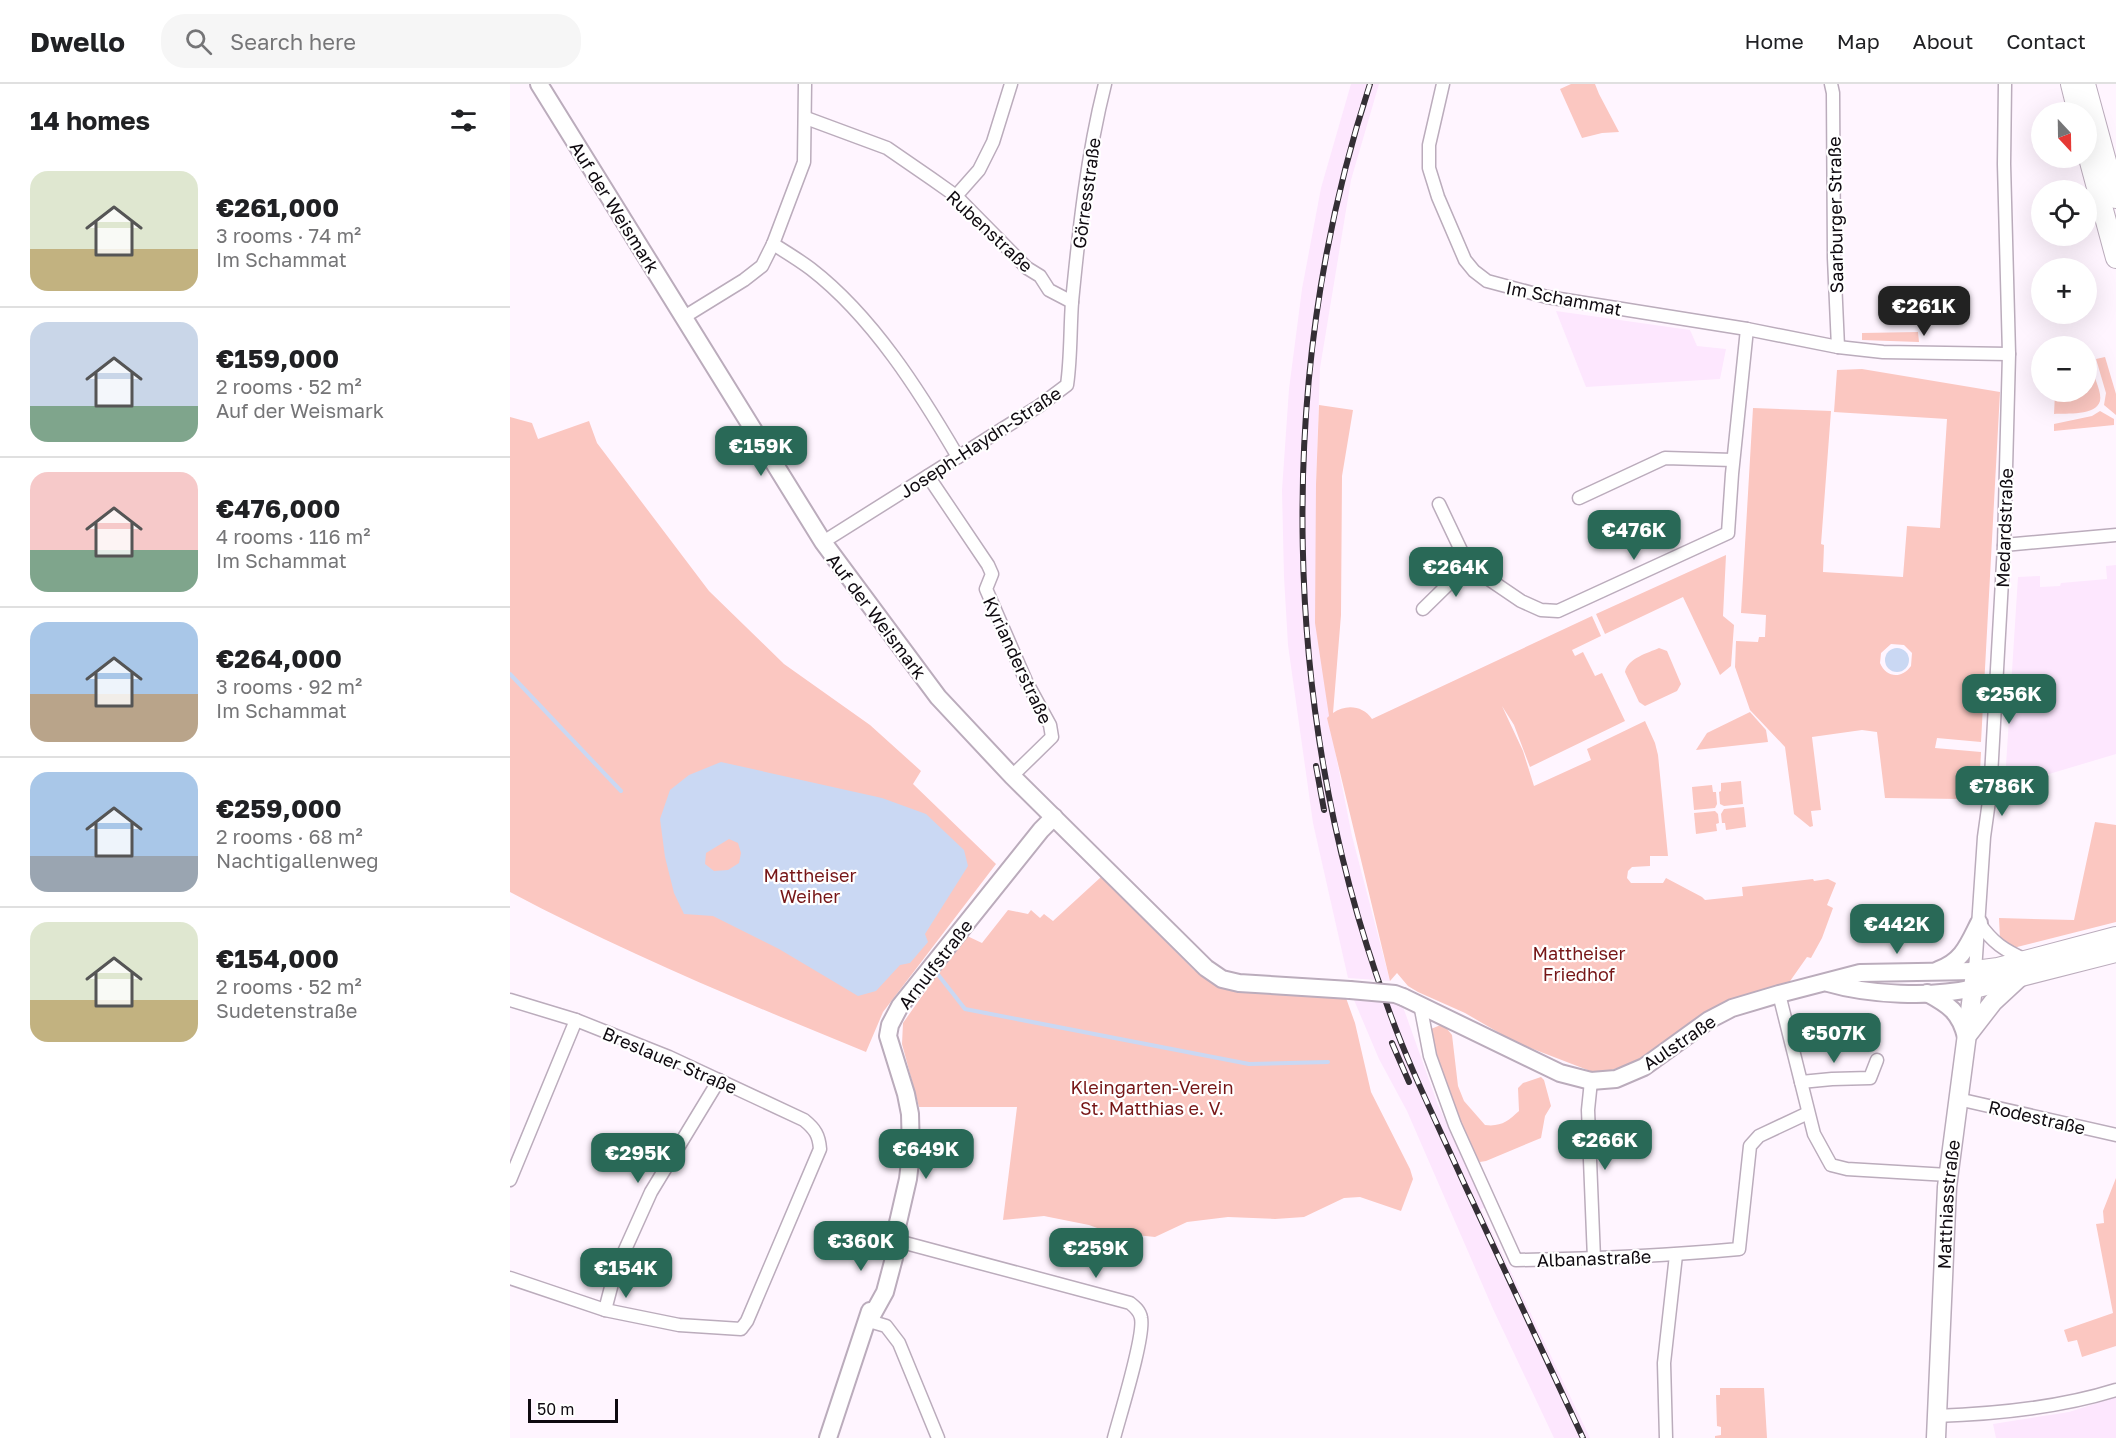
<!DOCTYPE html>
<html lang="en">
<head>
<meta charset="utf-8">
<style>
	:root { --surface:#fff; --page:#f6f6f6; --text:#202124; --muted:#757577; --line:#e0e0e0; --accent:#296957 }
	body { margin:0; font-family:"Golos Text",sans-serif; background:var(--page); color:var(--text); height:100vh; display:flex; flex-direction:column; font-size:22px; white-space:nowrap }
	* { box-sizing:border-box; margin:0 }
	p { font-size:20px; color:var(--muted) }
	.icon { flex:none; width:33px; height:33px; fill:none; stroke:currentColor; stroke-width:2; stroke-linecap:round; stroke-linejoin:round }
	.map { position:relative; flex:1; overflow:hidden }
	.details { display:flex; flex-direction:column; background:var(--surface); width:510px }
	.details>* { flex:none }
	.needle { width:39px; rotate:158deg }
	.tools { position:absolute; left:1521px; top:18px; display:grid; gap:12px }
	.tools a { display:grid; place-items:center; width:66px; height:66px; border-radius:50%; background:var(--surface); box-shadow:0 6px 24px #0002; font-size:30px }
	.scale { position:absolute; left:18px; bottom:15px; width:90px; box-sizing:border-box; padding-left:6px; border:3px solid #0f0a10; border-top:0; font-size:16px; line-height:21px; white-space:nowrap; color:#0f0a10; -webkit-text-stroke:4px #fff; paint-order:stroke }
	.price { position:absolute; translate:-50% -51px; padding:0 14px; border-radius:12px; background:var(--accent); color:#fff; font-size:20px; line-height:39px; filter:drop-shadow(0 2px 3px #0008) }
	.price::after { content:''; position:absolute; left:50%; top:36px; width:18px; height:14px; margin-left:-9px; background:inherit; clip-path:polygon(0 0,100% 0,50% 100%) }
	.price.selected { background:#222; color:#fff }
	ul { padding:0; list-style:none }
	li { display:flex; align-items:center; gap:18px; height:150px; padding:0 30px }
	li+li { border-top:2px solid var(--line) }
	li span { display:grid; place-items:center; flex:none; width:168px; height:120px; border-radius:18px; color:#555 }
	li>.icon { margin-inline-start:auto }
	span .icon { width:72px; height:72px; fill:#fffc; stroke-width:1 }
	li b { font-size:26px }
	h2 { display:flex; justify-content:space-between; align-items:center; height:72px; padding:0 30px; font-size:26px }
	header { display:flex; align-items:center; gap:36px; box-sizing:border-box; height:84px; padding:0 30px; background:var(--surface); border-bottom:2px solid var(--line) }
	header strong { font-size:28px }
	nav { display:flex; gap:33px; margin-inline-start:auto; font-size:21px }
	.search { width:420px; height:54px; background:var(--page); display:flex; align-items:center; gap:15px; box-sizing:border-box; padding:0 21px; border-radius:24px; color:var(--muted); font-size:22px }
	main { display:flex; flex:1; min-height:0 }
	.map>svg:first-child { display:block }
</style>
</head>
<body>
<header>
<strong>Dwello</strong>
<div class="search"><svg class="icon" aria-label="search" viewBox="0 0 24 24"><circle cx="10" cy="10" r="6"/><path d="M15 15l6 6"/></svg>Search here</div>
<nav><a>Home</a><a>Map</a><a>About</a><a>Contact</a></nav>
</header>
<main>
<section class="details">
<h2>14 homes<svg class="icon" aria-label="filters" viewBox="0 0 24 24"><path d="M4 7h16M4 17h16"/><circle cx="9" cy="7" r="2"/><circle cx="15" cy="17" r="2"/></svg></h2>
<ul>
<li><span style="background:linear-gradient(#dfe7d0 65%,#c2b280 0)"><svg class="icon" aria-label="home" viewBox="0 0 24 24"><path d="M3 11l9-7 9 7M6 9v11h12V9"/></svg></span><div><b>€261,000</b><p>3 rooms · 74 m²</p><p>Im Schammat</p></div></li>
<li><span style="background:linear-gradient(#c9d6e8 70%,#7fa58c 0)"><svg class="icon" aria-label="home" viewBox="0 0 24 24"><path d="M3 11l9-7 9 7M6 9v11h12V9"/></svg></span><div><b>€159,000</b><p>2 rooms · 52 m²</p><p>Auf der Weismark</p></div></li>
<li><span style="background:linear-gradient(#f6c9c9 65%,#7fa58c 0)"><svg class="icon" aria-label="home" viewBox="0 0 24 24"><path d="M3 11l9-7 9 7M6 9v11h12V9"/></svg></span><div><b>€476,000</b><p>4 rooms · 116 m²</p><p>Im Schammat</p></div></li>
<li><span style="background:linear-gradient(#a9c7e8 60%,#b9a48a 0)"><svg class="icon" aria-label="home" viewBox="0 0 24 24"><path d="M3 11l9-7 9 7M6 9v11h12V9"/></svg></span><div><b>€264,000</b><p>3 rooms · 92 m²</p><p>Im Schammat</p></div></li>
<li><span style="background:linear-gradient(#a9c7e8 70%,#9aa5b1 0)"><svg class="icon" aria-label="home" viewBox="0 0 24 24"><path d="M3 11l9-7 9 7M6 9v11h12V9"/></svg></span><div><b>€259,000</b><p>2 rooms · 68 m²</p><p>Nachtigallenweg</p></div></li>
<li><span style="background:linear-gradient(#dfe7d0 65%,#c2b280 0)"><svg class="icon" aria-label="home" viewBox="0 0 24 24"><path d="M3 11l9-7 9 7M6 9v11h12V9"/></svg></span><div><b>€154,000</b><p>2 rooms · 52 m²</p><p>Sudetenstraße</p></div></li>
</ul>
</section>
<div class="map">
<svg width="1606" height="1354" viewBox="0 0 1606 1354">
	<rect width="100%" height="100%" fill="#fff5ff"/>
	<g fill="#fde7fe">
		<polygon points="841,0 869,0 841,96 810,284 806,400 821,647 842,752 880,897 838,894 803,739 778,561 774,493 772,406 779,305 792,205 811,104"/>
		<polygon points="1046,227 1180,246 1187,262 1216,265 1210,295 1076,303"/>
		<polygon points="1606,481 1606,670 1529,693 1502,698 1495,697 1508,493 1530,492 1530,503 1550,502 1551,499 1597,495 1596,482"/>
		<polygon points="844,916 892,920 928,1021 976,1123 971,1125 1080,1354 1044,1354 983,1225 897,1027 869,975"/>
		<polygon points="1606,1313 1606,1354 1486,1354 1483,1340 1559,1328"/>
	</g>
	<g fill="#fbc7c1" fill-rule="evenodd">
		<polygon points="1061,0 1085,0 1089,10 1109,48 1092,49 1072,54 1050,5"/>
		<polygon points="1408,248 1409,258 1352,256 1352,249"/>
		<polygon points="1595,273 1606,310 1606,331 1594,321 1596,309 1586,275"/>
		<path d="M1352,285l138,23 -19,350 -44,-4 -2,10 46,4 -2,41 -17,-1 -1,7 -76,-1 -8,-66 -15,-2 -50,7 9,73 -10,1 2,15 -3,1 -16,-13 -9,-67 -35,-37 -15,-43 1,-26 22,1 1,-5h6l1,-22 -25,-2 12,-205 78,3 -10,133 3,1 -1,27 80,5 4,-51 33,2 7,-109 -113,-7 3,-42zM1381,560l13,1 8,8 -1,13c-9,13 -25,12 -31,-3l1,-10z"/>
		<path d="M1583,288c2,8 9,21 7,29 -4,15 -34,12 -46,13l1,-22h31l1,-19z"/>
		<path d="M809,321l34,5 -11,66 -1,139 -8,98c12,-9 30,-8 39,6l220,-103 9,20 -29,14 3,6 8,-4 12,24 7,-3 23,48 -95,46 -16,-42 -12,-19 21,45 11,35 57,-26 -4,-11 58,-28 10,22 3,12 10,101h-18v10l-18,1 -4,4 -1,7 4,5h32l3,-5 36,19 3,3 38,-4 -1,-9 71,-8 1,2 14,-2 8,4 -9,22 6,3 -11,30 -11,20 -4,-1 -19,27 -74,24 -49,36 -35,20 -32,10 -83,-32 -50,-29 -47,-21 -10,-6 -11,-13 -7,8 -63,-263 2,-2 -14,-93 1,-139z"/>
		<polygon points="1590,327 1604,335 1604,341 1544,347 1544,340 1582,332"/>
		<path d="M0,333l22,6 6,16 51,-18 8,22 112,148 75,73 86,61 51,46 -8,13 83,80 -113,148 -17,40c-120,-49 -241,-99 -356,-160z"/>
		<polygon points="1216,471 1213,532 1224,541 1221,582 1210,591 1173,513 1095,550 1086,530"/>
		<path d="M1149,564l8,3 14,33 -4,7 -32,15 -6,-4 -14,-30c3,-14 23,-19 34,-24z"/>
		<polygon points="1240,628 1256,646 1258,658 1186,666 1197,649"/>
		<polygon points="1231,697 1233,720 1214,722 1210,720 1209,708 1211,707 1211,699"/>
		<polygon points="1202,701 1203,708 1206,708 1207,720 1205,724 1184,726 1182,703"/>
		<polygon points="1234,723 1236,743 1216,746 1215,739 1212,739 1211,730 1214,725"/>
		<polygon points="1205,727 1208,730 1209,739 1206,740 1207,747 1186,750 1184,729"/>
		<polygon points="1585,738 1606,741 1606,838 1507,863 1496,863 1490,856 1489,834 1564,836"/>
		<path d="M591,793l93,93c40,24 106,24 152,28l9,25 16,69 39,77 3,10 -12,32 -41,-14 -16,1 -40,19 -29,2 -47,-2 -41,5 -32,15 -47,-5 -19,-7 -45,-9 -41,4 14,-113h-98l-17,-63 1,-21 62,-88 17,8 26,-33 20,4 3,-4 9,8 4,-4 9,7z"/>
		<path d="M933,940l9,11 6,51 6,15 21,24c16,2 23,-4 34,-14l-1,-23 5,-5 18,-6 3,3 7,26 -6,10 -4,22 -55,23 -6,1c-10,-14 -15,-35 -24,-45l-27,-80 2,-8z"/>
		<polygon points="1606,1094 1606,1262 1572,1273 1567,1256 1558,1258 1554,1246 1603,1229 1586,1140 1594,1139 1593,1127"/>
		<polygon points="1210,1304 1254,1304 1257,1354 1205,1354 1205,1352 1211,1351 1211,1343 1207,1342 1206,1311 1210,1311"/>
	</g>
	<g fill="#cad8f3" fill-rule="evenodd">
		<circle cx="1387" cy="576" r="12"/>
		<path d="M211,678l161,36 44,16 38,36 4,16 -43,68 3,8 -18,21 -10,2 -24,26 -18,5 -79,-47 -66,-33 -29,-2 -10,-21 -9,-36 -5,-38 10,-29 19,-15zM219,755l9,4 3,10 -2,10 -11,7 -14,1 -9,-7 1,-11z"/>
	</g>
	<g fill="none" stroke-linecap="round" stroke-linejoin="round">
		<g stroke="#cad8f3" stroke-width="4">
			<polyline points="0,590 111,707"/>
			<polyline points="426,888 455,925 739,980 818,978"/>
		</g>
		<g stroke="#bbacbc" stroke-width="15">
			<g id="minor">
				<polyline points="933,0 919,61 919,84 928,113 955,176 964,187 977,197 1037,213 1237,245 1328,263 1373,268 1499,270"/>
				<polyline points="1321,0 1323,9 1324,174 1328,263"/>
				<polyline points="296,34 377,64 422,95 446,112 517,184 530,192 539,206 562,218"/>
				<polyline points="446,112 469,86 483,58 501,0"/>
				<path d="M263,160c13,8 26,16 38,25 62,48 109,123 147,188"/>
				<polyline points="174,233 234,196 252,182 263,160 294,78 295,0"/>
				<polyline points="418,392 478,481 482,490 476,505 516,597 540,641 542,653 502,692"/>
				<polyline points="1069,414 1155,374 1223,376"/>
				<polyline points="929,420 958,481 1011,517 1031,526 1048,527 1218,449 1222,390 1237,245"/>
				<path d="M313,458l216,-136 28,-21c4,-27 3,-55 5,-83 7,-72 15,-147 33,-218"/>
				<polyline points="1494,461 1606,451"/>
				<polyline points="913,525 958,481"/>
				<path d="M1469,839c14,20 25,27 47,37"/>
				<polyline points="1465,887 1474,753 1480,710 1494,461 1499,270 1494,80 1495,0"/>
				<polyline points="1269,910 1304,1050 1321,1081 1337,1085 1438,1091"/>
				<path d="M0,916l66,20 93,37 135,63c11,9 15,15 16,29l-73,172 -6,8 -62,-4 -74,-15 -95,-32"/>
				<path d="M910,920l10,52 25,69 61,135c75,-1 148,-4 223,-11l11,-103 9,-10 49,-23"/>
				<polyline points="1081,997 1078,1026 1084,1175"/>
				<polyline points="1291,998 1322,995 1360,994 1367,976"/>
				<polyline points="1448,1015 1606,1051"/>
				<polyline points="0,1096 66,936"/>
				<path d="M384,1156l236,63c5,4 10,8 11,15 4,18 -21,97 -27,120"/>
				<polyline points="95,1226 105,1188 141,1108 209,996"/>
				<polyline points="359,1237 376,1242 389,1259 428,1354"/>
				<path d="M1426,1332c60,-2 123,-8 180,-26"/>
				<polyline points="1156,1354 1154,1279 1166,1171"/>
			</g>
		</g>
		<g stroke="#bbacbc" stroke-width="20">
			<g id="tertiary">
				<polyline points="29,0 313,458 428,613 502,692 696,884 712,895 729,899 840,906"/>
				<path d="M1428,886c24,-8 30,-25 41,-47"/>
				<path d="M1318,899c41,12 104,15 146,5"/>
				<path d="M1417,909c22,12 33,19 39,44"/>
				<polyline points="893,913 1050,989 1081,997 1106,995 1134,983 1199,936 1222,924 1269,910 1350,889 1465,887"/>
				<polyline points="359,1237 375,1208 384,1174 384,1156 398,1095 401,1069 400,1030 396,1010 378,952 380,941 390,922 531,746 544,733"/>
				<polyline points="318,1354 360,1227"/>
			</g>
		</g>
		<g stroke="#bbacbc" stroke-width="21">
			<g id="secondary">
				<polyline points="1459,949 1483,918 1510,893"/>
				<path id="s1" d="M1426,1354l11,-251 28,-214"/>
			</g>
		</g>
		<g stroke="#bbacbc" stroke-width="22">
			<g id="primary">
				<polyline points="1561,0 1568,28"/>
				<polyline points="1575,0 1606,114"/>
				<polyline points="1576,63 1606,174"/>
				<polyline points="1465,887 1488,884 1606,853"/>
				<polyline points="1464,904 1606,868"/>
			</g>
		</g>
		<use href="#minor" stroke="#fff" stroke-width="12"/>
		<use href="#tertiary" stroke="#fff" stroke-width="16"/>
		<use href="#secondary" stroke="#fff" stroke-width="18"/>
		<use href="#primary" stroke="#fff" stroke-width="20"/>
		<g stroke="#342f35" stroke-width="6">
			<g id="rail">
				<path d="M860,0c-96,293 -89,631 17,921 21,60 50,118 76,176 40,85 80,171 120,257"/>
				<polyline points="806,682 814,726"/>
				<polyline points="882,959 899,998"/>
			</g>
		</g>
		<use href="#rail" stroke="#fff" stroke-width="4" stroke-dasharray="11" stroke-linecap="butt"/>
		<g stroke="#bbacbc" stroke-width="20" stroke-linecap="butt">
			<polyline id="tertiary-bridge" points="840,906 885,910 893,913"/>
		</g>
		<use href="#tertiary-bridge" stroke="#fff" stroke-width="16"/>
	</g>
	<g text-anchor="middle" dominant-baseline="central" stroke-width="4.5" stroke-linejoin="round" paint-order="stroke">
		<g font-size="18" fill="#0f0a10" stroke="#fff">
			<text transform="translate(576 109) rotate(-82)">Görresstraße</text>
			<text transform="translate(105 123) rotate(58)">Auf der Weismark</text>
			<text transform="translate(1325 131) rotate(-91)">Saarburger Straße</text>
			<text transform="translate(480 147) rotate(43)">Rubenstraße</text>
			<text transform="translate(1054 214) rotate(11)">Im Schammat</text>
			<text transform="translate(470 358) rotate(-33)">Joseph-Haydn-Straße</text>
			<text transform="translate(1494 444) rotate(-88)">Medardstraße</text>
			<text transform="translate(367 532) rotate(53)">Auf der Weismark</text>
			<text transform="translate(508 576) rotate(65)">Kyrianderstraße</text>
			<text transform="translate(425 880) rotate(-52)">Arnulfstraße</text>
			<text transform="translate(1169 958) rotate(-34)">Aulstraße</text>
			<text transform="translate(160 976) rotate(23)">Breslauer Straße</text>
			<text transform="translate(1527 1033) rotate(13)">Rodestraße</text>
			<text stroke="none"><textPath href="#s1" startOffset="234">Matthiasstraße</textPath></text>
			<text transform="translate(1084 1174) rotate(-2)">Albanastraße</text>
		</g>
		<g font-size="18" fill="#761617" stroke="#fff">
			<text x="300" y="791">Mattheiser<tspan x="300" dy="21">Weiher</tspan></text>
			<text x="1069" y="869">Mattheiser<tspan x="1069" dy="21">Friedhof</tspan></text>
			<text x="642" y="1003">Kleingarten-Verein<tspan x="642" dy="21">St. Matthias e. V.</tspan></text>
		</g>
	</g>
</svg>
<div class="tools">
<a><svg class="needle" viewBox="-14 -14 28 28"><path d="M0-13l5 13h-10z" fill="#e53935"/><path d="M0 13l5-13h-10z" fill="#757577"/></svg></a>
<a><svg class="icon" aria-label="locate" viewBox="0 0 24 24"><circle cx="12" cy="12" r="6"/><path d="M12 2v4M12 18v4M2 12h4M18 12h4"/></svg></a>
<a>+</a>
<a>−</a>
</div>
<div class="scale">50 m</div>
<b class="price selected" style="left:1414px;top:253px">€261K</b>
<b class="price" style="left:251px;top:393px">€159K</b>
<b class="price" style="left:1124px;top:477px">€476K</b>
<b class="price" style="left:946px;top:514px">€264K</b>
<b class="price" style="left:1499px;top:641px">€256K</b>
<b class="price" style="left:1492px;top:733px">€786K</b>
<b class="price" style="left:1387px;top:871px">€442K</b>
<b class="price" style="left:1324px;top:980px">€507K</b>
<b class="price" style="left:1095px;top:1087px">€266K</b>
<b class="price" style="left:416px;top:1096px">€649K</b>
<b class="price" style="left:128px;top:1100px">€295K</b>
<b class="price" style="left:351px;top:1188px">€360K</b>
<b class="price" style="left:586px;top:1195px">€259K</b>
<b class="price" style="left:116px;top:1215px">€154K</b>
</div>
</main>
</body>
</html>
